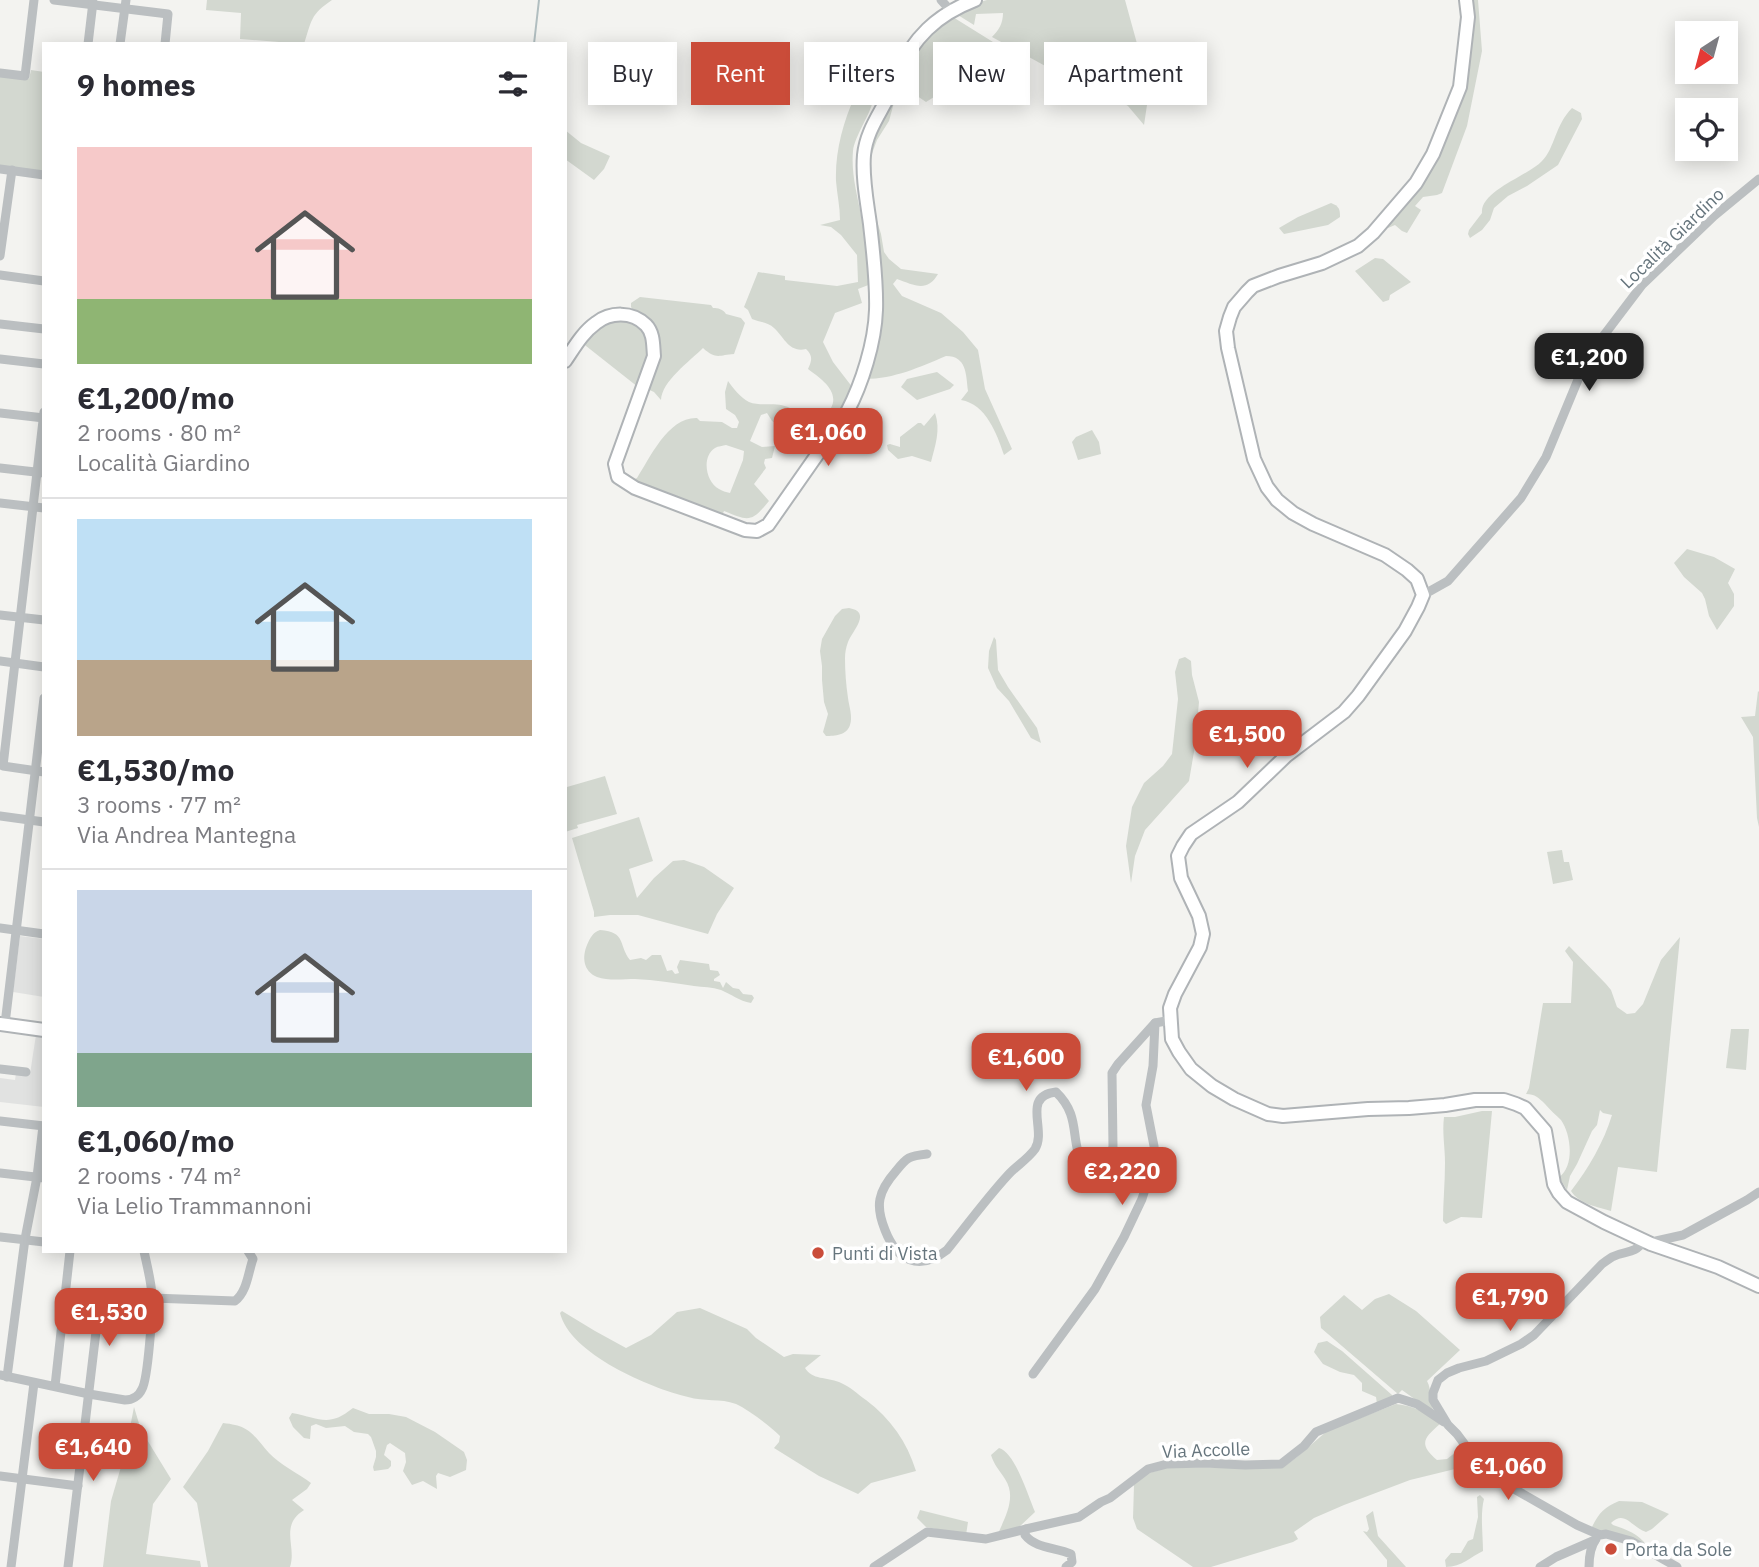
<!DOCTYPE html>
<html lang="en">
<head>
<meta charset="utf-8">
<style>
	:root { --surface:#fff; --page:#f2f2f3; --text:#2b2b33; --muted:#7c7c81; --line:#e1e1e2; --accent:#ca4c39 }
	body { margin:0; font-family:"IBM Plex Sans",sans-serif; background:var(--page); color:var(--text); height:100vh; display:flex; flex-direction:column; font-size:26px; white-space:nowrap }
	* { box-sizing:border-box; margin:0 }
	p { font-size:23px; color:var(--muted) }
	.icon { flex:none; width:38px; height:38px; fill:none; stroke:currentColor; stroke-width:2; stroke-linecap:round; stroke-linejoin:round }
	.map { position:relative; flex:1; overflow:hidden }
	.details { position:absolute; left:42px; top:42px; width:525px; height:1211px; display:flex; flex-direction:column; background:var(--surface); border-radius:0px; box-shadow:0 4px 18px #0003 }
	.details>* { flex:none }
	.guide { position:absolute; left:588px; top:42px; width:665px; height:63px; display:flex; gap:14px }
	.needle { width:46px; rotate:216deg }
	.buttons { position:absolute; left:1675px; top:21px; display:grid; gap:14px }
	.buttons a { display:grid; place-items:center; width:63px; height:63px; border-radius:0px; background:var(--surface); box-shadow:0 4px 18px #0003; font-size:35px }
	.price { position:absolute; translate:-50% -60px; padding:0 16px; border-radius:14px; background:var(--accent); color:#fff; font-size:23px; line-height:46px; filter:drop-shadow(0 2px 4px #0008) }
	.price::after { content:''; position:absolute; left:50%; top:42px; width:21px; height:16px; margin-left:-10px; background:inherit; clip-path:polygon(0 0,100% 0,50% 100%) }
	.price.on { background:#222; color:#fff }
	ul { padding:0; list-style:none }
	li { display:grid; align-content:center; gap:14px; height:371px; padding:0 35px }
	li+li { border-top:2px solid var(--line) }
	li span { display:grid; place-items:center; height:217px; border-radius:0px; color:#555 }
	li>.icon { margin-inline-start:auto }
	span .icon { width:126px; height:126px; fill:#fffc; stroke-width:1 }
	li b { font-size:30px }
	h2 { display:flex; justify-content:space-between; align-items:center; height:84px; padding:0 35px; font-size:30px }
	.chip { padding:0 24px; border-radius:0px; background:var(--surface); box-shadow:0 4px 18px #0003; font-size:24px; line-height:63px }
	.chip.on { background:var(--accent); color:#fff }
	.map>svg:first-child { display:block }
</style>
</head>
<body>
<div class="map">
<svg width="1759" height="1567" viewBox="0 0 1759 1567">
	<rect width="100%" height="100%" fill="#f3f3f0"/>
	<g fill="#e1e2e1">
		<polygon points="20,936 44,939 44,997 13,992"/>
		<polygon points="36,1035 44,1037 44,1107 0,1102 0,1078 15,1080 16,1073 30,1074"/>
	</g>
	<g fill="#d3d8d0" fill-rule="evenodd">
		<path d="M207,0h125c-22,15 -20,20 -28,44l-64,-5 1,-26 -35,-3z"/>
		<path d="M987,0h138l27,98 -5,7 -3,20 -16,-19 -27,-16 -41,-16 -68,-37c7,-7 11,-14 11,-24l-27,1 -2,11 -21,-13 13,-6z"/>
		<polygon points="1469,0 1478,0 1482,51 1467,126 1442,193 1437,195 1423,197 1415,206 1421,210 1407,233 1402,231 1395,225 1388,228 1388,221 1461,100 1471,52 1471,17"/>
		<path d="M948,14l45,28c-16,20 -2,46 -27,59 -12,6 -21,3 -32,-4l-8,5 -22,-15 -6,1 -9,33 -12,19 -10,27 1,-30 39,-79z"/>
		<polygon points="31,70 44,72 44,172 0,167 0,76 29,79"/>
		<path d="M834,70c13,1 36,12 39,26 2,12 -19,40 -20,55 -2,22 4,43 8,64 5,23 7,46 10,69l-13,5 4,14 -27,10 -12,29 10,20 20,26 -2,6 -15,24 -2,-2 -3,-8c9,-17 -11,-30 -23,-39 4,-9 5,-13 -2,-20 -17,4 -22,-12 -32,-21 -6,-6 -15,-6 -22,-9l-4,-9 -4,-3 14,-35 27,4v4l52,6 21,-4 -1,-27 -16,-20 -10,-8 -11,-2 20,-5c0,-13 -3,-26 -4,-39 -1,-29 7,-59 19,-85l-27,-20z"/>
		<path d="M1572,108l9,5 1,6 -24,46 -31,21 -19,10 -14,12 -4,12 -8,10 -12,8 -2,-4 1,-4 13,-17c-2,-22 46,-37 60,-52 13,-13 13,-36 30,-53z"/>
		<polygon points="565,130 581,143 610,156 604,169 594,180 565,159"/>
		<path d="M870,198l11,36 3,18 5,7 12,10 37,5c-11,19 -24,11 -41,5l-4,5 9,12 39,17 22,19 15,18 7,39 27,60 -8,6c-7,-21 -18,-51 -43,-55l7,-9c-2,-16 -1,-35 -22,-35 -26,11 -52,23 -81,23l12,-39z"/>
		<path d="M1331,203c8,3 9,6 9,14l-12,8 -44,9 -5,-6 19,-11z"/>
		<polygon points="1375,258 1383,259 1411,282 1390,295 1389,300 1383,302 1355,271"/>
		<path d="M640,297l71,8 2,3c5,0 10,1 13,6l15,4 4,5 -11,31c-15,1 -18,6 -31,-6 -14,14 -41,33 -42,52l-7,-8 -9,-4 13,-38 -27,-43v-4z"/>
		<path d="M625,319c5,2 12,5 16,8 18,15 3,42 -3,60l-57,-45 25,-20z"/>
		<polygon points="937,372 954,385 950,389 917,400 901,387 907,379"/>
		<path d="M728,381c5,7 13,17 21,21 12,5 27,-1 41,6l-7,14 -4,3 -7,-4 -5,-8 -6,2 -11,26 12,6 13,-1 -3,12 -7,1 -1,4 2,5 -12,16 15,17c-18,22 -20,20 -45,10l-3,7 -99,-40 4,-5 7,7 4,-2c13,-20 31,-61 60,-60l3,3 22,1 10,6h5l2,-6 -4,-7 -9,-6 -1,-17zM726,445l18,6 -1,9 -13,33c-4,-1 -8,-2 -11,-4 -13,-7 -18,-32 -4,-41 3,-2 8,-2 11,-3z"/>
		<path d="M935,413c6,17 0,33 -4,49l-19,-6 -14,3 -10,-9 -1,-5 3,-1 10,3v-10l18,-14h3l3,3z"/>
		<polygon points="1092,430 1099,442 1101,454 1078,460 1072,442 1076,437"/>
		<polygon points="1687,549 1714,557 1735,569 1728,583 1734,594 1734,606 1717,630 1709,616 1705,599 1702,593 1684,577 1674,563"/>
		<path d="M849,608c23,4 4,22 -1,34 -2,5 -3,11 -3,16 0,13 1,27 3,40 1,8 5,19 2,27 -3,10 -15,11 -24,11l-3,-4 5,-18 -4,-12 -2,-22v-14l-2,-15 2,-12 13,-23 7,-7z"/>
		<polygon points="994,637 996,640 998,670 1008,687 1037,728 1041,743 1031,738 1009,701 997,688 988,668 989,651"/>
		<polygon points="1185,657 1191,661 1192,675 1199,702 1195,746 1189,781 1145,830 1135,856 1131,883 1126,846 1132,807 1144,783 1163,766 1172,754 1178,699 1175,672 1179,659"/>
		<polygon points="1758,691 1759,692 1759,827 1757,818 1753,737 1741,717 1755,716"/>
		<polygon points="605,776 617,814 577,825 578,828 565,832 565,787 567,791 567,787"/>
		<polygon points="639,817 653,861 629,869 637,898 654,878 673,861 684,860 704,867 734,888 717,914 708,934 638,915 610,915 594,917 594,912 572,838"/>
		<polygon points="1562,850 1564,862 1569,862 1573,880 1553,884 1547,852"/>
		<path d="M600,930c27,2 18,15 30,30l11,-2 5,2 6,-5h9l6,16 5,-1 3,4 4,-1 -2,-6 3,-7 29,4 1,6 8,1 2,4 -6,4v2l6,1 3,6 3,-6 7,6 6,1 4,5 9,1 2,3 -3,5c-12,-2 -20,-9 -30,-13 -9,-3 -18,-3 -27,-4 -20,-3 -39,-6 -59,-7 -11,0 -27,2 -38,-2 -14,-6 -15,-20 -10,-32 3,-7 6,-13 13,-15z"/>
		<path d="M1680,937l-23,235 -39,-5 -7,44c-13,-4 -32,-7 -40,-20 17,-22 33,-49 41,-76l-9,-2 -3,-3 -3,15 -5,6 -15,33 -7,12 -3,14 -8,-13c16,-11 12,-43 2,-57 -5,-5 -11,-10 -16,-16 -6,-6 -10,-10 -19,-10l3,-6 14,-85h28l2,-41 -8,-11 4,-5 37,38 5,6 6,17 10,7 8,-1 8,-9 18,-44z"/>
		<polygon points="1731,1029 1749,1029 1746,1070 1726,1068"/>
		<path d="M1482,1111h10l-10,107 -21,-1 -15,7 -3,-3c0,-19 2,-38 2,-58 0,-15 -3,-31 -1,-46h11z"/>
		<path d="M1389,1294l27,17 44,39 -33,31c5,9 3,22 7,32l-32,-23 -4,4 -77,-66 -1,-11 24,-22 18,15 13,-11z"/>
		<path d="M700,1308l47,21 9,9 28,19 9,-3 28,1 -16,13c7,12 22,9 34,14 12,5 17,11 27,18 25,19 41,42 50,71l-45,12 -13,11 -39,-18 -45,-28 5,-6 1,-6c-10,-10 -31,-26 -44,-32 -16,-6 -32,-2 -48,-7 -38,-9 -118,-43 -128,-84l2,-2 33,20 31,17 25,-13 26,-23z"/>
		<polygon points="1327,1341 1342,1351 1392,1395 1393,1398 1377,1404 1376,1397 1362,1391 1362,1383 1354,1375 1340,1372 1323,1364 1314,1352 1318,1343"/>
		<path d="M1396,1404c18,2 30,8 44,20 -16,14 -22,20 -3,36l10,-1 14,-11 9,11 -15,10 -45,11 -66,25 -30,13 -20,14 4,7 -5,3 -82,25h-18l-56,-38 -4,-11 1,-33 12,-11 23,-7 113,1 15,-11 30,-26z"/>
		<polygon points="134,1407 141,1430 171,1479 153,1504 146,1554 200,1561 201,1567 103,1567 111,1501 125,1453"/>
		<path d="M353,1408l16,6h20l17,3 29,15 29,20 3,8 -1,10 -16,7 -12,-4 -2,3 1,13 -14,-8 -11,4 -9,-14 3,-9 -1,-9 -15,-10 -3,2 -3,10 7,6v5l-3,3 -14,2 -1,-4 3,-10v-6l-5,-14 -3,-3 -14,-2 -9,-6 -19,2 -10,-4 -5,2 -1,13 -6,-1 -11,-11 -4,-9 3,-5c28,5 36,15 61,-5z"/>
		<path d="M223,1423c28,3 29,11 46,30 10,11 30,21 42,30l-4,6 -15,11 12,10c-25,16 -7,36 -14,57h-82l-11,-64 -14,-16 25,-36z"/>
		<path d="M999,1448c16,4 29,48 36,64l-17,16 -20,6c7,-17 19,-37 7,-55 -5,-8 -11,-14 -14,-24z"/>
		<path d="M1480,1495l4,4c-4,15 -1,36 -1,52 -13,6 -21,16 -37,16l-1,-7 6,-7h10l7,-12 5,-2 5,-22 -1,-20z"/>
		<path d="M1619,1501l23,1 27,12 -17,15 -6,3c-14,-4 -21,-23 -35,-9l2,2c14,5 25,8 34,21l-56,-17c7,-15 13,-22 28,-28z"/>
		<polygon points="920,1510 968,1522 966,1535 926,1527 917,1518"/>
		<polygon points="1373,1511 1378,1536 1406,1567 1387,1567 1387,1560 1363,1531 1367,1532 1369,1529 1366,1516"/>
	</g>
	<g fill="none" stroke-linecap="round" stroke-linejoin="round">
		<polyline stroke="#b1bec0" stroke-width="2" points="534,44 539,0"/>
		<g stroke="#afb3b6" stroke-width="16">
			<g id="major">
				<polyline points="1466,0 1468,17 1460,87 1433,154 1416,183 1373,233 1358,246 1322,263 1279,276 1253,286 1247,292 1234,307 1230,317 1226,331 1228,348 1254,459 1267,487 1277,500 1293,513 1313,524 1385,555 1407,570 1417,579 1423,595 1418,607 1405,631 1358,696 1344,712 1286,756 1238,802 1191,834 1183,846 1178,856 1181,878 1199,916 1203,934 1200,947 1175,994 1170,1008 1172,1039 1179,1052 1191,1069 1212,1086 1234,1099 1268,1114 1283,1116 1368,1109 1409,1108 1445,1105 1475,1100 1504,1100 1516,1104 1525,1108 1545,1131 1554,1184 1559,1193 1567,1202 1604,1222 1651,1244 1718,1267 1759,1286"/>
				<path d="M565,361c9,-13 17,-28 31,-38 14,-11 36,-12 50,2 8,8 7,21 8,31l-39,108 3,13 17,11 110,42 12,1 11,-6 79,-113c15,-28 28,-70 29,-102 1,-29 -3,-58 -6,-86 -3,-22 -8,-47 -6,-69 2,-21 13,-37 22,-54 4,-8 7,-17 10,-25 17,-38 40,-61 79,-76"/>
				<polyline points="0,1024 44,1030"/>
			</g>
		</g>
		<g stroke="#bbbfc1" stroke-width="9">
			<polyline points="54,0 168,14 165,44"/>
			<polyline points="941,0 951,11"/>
			<polyline points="88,44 93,2"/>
			<polyline points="120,44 126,0"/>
			<polyline points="0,73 25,76 34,0"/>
			<polyline points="0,169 44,175"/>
			<polyline points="0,256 12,170"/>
			<polyline points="0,275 44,281"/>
			<polyline points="0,324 44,329"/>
			<polyline points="0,359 44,364"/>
			<polyline points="44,412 3,766 44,772"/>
			<polyline points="0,413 44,418"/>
			<polyline points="0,468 44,473"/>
			<polyline points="0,503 44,508"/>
			<polyline points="1423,595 1448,581 1521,498 1546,457 1582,370 1595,347 1642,285 1714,216 1759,179"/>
			<polyline points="0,615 44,620"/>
			<polyline points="0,661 44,667"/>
			<polyline points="0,816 44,822"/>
			<polyline points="0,928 44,934"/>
			<polyline points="5,1024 44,698"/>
			<polyline points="0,1069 26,1072"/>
			<polyline points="0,1121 44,1126"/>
			<path d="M927,1154c-18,2 -20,3 -31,17 -7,8 -14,17 -16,28 -2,10 1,21 5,31 12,31 34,42 62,20 20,-25 39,-51 61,-75 8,-9 20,-16 27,-26 12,-19 -14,-53 21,-57 27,26 12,50 29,74l10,5c10,-5 14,-14 18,-24l-1,-74 6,-9 37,-41 16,-3"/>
			<polyline points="0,1173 44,1178"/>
			<polyline points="0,1237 44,1242"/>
			<path d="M1644,1241c-10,14 -18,9 -32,16 -3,2 -6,4 -10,7l-68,71 -13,9 -35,17 -27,7 -12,5 -9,7 -5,13v7l15,25 9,9 20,27 18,17 82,47 23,10 6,-1 25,7 46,26"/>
			<polyline points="1651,1244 1656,1241 1683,1235 1747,1200 1759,1192"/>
			<path d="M152,1298l83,3c12,-9 13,-28 18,-42l-5,-8"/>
			<polyline points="1033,1374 1095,1289 1124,1237 1142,1199 1155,1157 1154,1146 1146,1105 1153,1066 1155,1023"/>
			<path d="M0,1375l89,19 36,6c7,0 14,-4 17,-11 6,-10 11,-81 10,-94 -1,-15 -5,-29 -8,-44"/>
			<polyline points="7,1377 25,1239 37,1177 43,1126"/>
			<polyline points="55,1386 70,1251"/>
			<polyline points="0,1476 78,1486"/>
			<polyline points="11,1567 34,1383"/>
			<polyline points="68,1567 100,1298"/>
			<polyline points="874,1567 927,1532 986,1539 1026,1529"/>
			<path d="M1066,1567l6,-5 -1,-8c-15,-7 -35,-5 -46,-19l1,-6 53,-12 22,-15 9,-4 38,-29 19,-5 38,-1 40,2 36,-1 23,-18 12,-14 82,-34 19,6 27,18"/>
			<polyline points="1540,1567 1556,1557 1595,1540"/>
			<path d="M1589,1567c0,-10 1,-20 7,-28"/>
		</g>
		<use href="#major" stroke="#fff" stroke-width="12"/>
	</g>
	<g fill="#ca4c39" stroke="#fff" stroke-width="2.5">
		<circle cx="818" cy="1253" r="7"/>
		<circle cx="1611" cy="1549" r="7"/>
	</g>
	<g text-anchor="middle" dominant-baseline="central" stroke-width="7" stroke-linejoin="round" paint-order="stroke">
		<g font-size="18" fill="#66757d" stroke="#fff">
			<text transform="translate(1672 238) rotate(-44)">Località Giardino</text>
			<text transform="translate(1206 1450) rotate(-2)">Via Accolle</text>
		</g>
		<g font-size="18" fill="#66757d" stroke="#fff" text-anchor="start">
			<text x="832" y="1253">Punti di Vista</text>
			<text x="1625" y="1549">Porta da Sole</text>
		</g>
	</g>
</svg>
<div class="buttons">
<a><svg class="needle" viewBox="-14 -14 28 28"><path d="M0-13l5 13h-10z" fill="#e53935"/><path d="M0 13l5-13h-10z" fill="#7c7c81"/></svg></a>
<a><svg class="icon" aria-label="locate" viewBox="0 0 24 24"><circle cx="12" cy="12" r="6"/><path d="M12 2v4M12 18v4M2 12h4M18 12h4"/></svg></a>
</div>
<b class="price on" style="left:1589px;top:393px">€1,200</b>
<b class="price" style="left:828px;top:468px">€1,060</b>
<b class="price" style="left:1247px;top:770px">€1,500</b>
<b class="price" style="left:1026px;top:1093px">€1,600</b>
<b class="price" style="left:1122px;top:1207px">€2,220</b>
<b class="price" style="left:1510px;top:1333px">€1,790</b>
<b class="price" style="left:109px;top:1348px">€1,530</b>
<b class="price" style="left:93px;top:1483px">€1,640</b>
<b class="price" style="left:1508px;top:1502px">€1,060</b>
<div class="guide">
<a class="chip">Buy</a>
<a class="chip on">Rent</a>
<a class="chip">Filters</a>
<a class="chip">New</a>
<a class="chip">Apartment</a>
</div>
<section class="details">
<h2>9 homes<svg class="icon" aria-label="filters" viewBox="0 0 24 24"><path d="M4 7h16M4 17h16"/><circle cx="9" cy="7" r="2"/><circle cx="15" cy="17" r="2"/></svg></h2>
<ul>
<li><span style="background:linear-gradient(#f6c9c9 70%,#8fb573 0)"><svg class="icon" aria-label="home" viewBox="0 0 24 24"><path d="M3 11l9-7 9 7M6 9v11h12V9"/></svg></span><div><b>€1,200/mo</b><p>2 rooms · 80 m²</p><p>Località Giardino</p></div></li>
<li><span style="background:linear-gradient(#bfe0f5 65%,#b9a48a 0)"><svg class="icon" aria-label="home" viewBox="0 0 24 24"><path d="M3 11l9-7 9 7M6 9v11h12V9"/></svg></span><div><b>€1,530/mo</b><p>3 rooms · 77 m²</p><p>Via Andrea Mantegna</p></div></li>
<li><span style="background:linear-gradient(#c9d6e8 75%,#7fa58c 0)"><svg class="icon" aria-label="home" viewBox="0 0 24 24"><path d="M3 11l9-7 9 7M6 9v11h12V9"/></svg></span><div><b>€1,060/mo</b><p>2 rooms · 74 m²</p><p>Via Lelio Trammannoni</p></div></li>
</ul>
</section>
</div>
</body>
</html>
